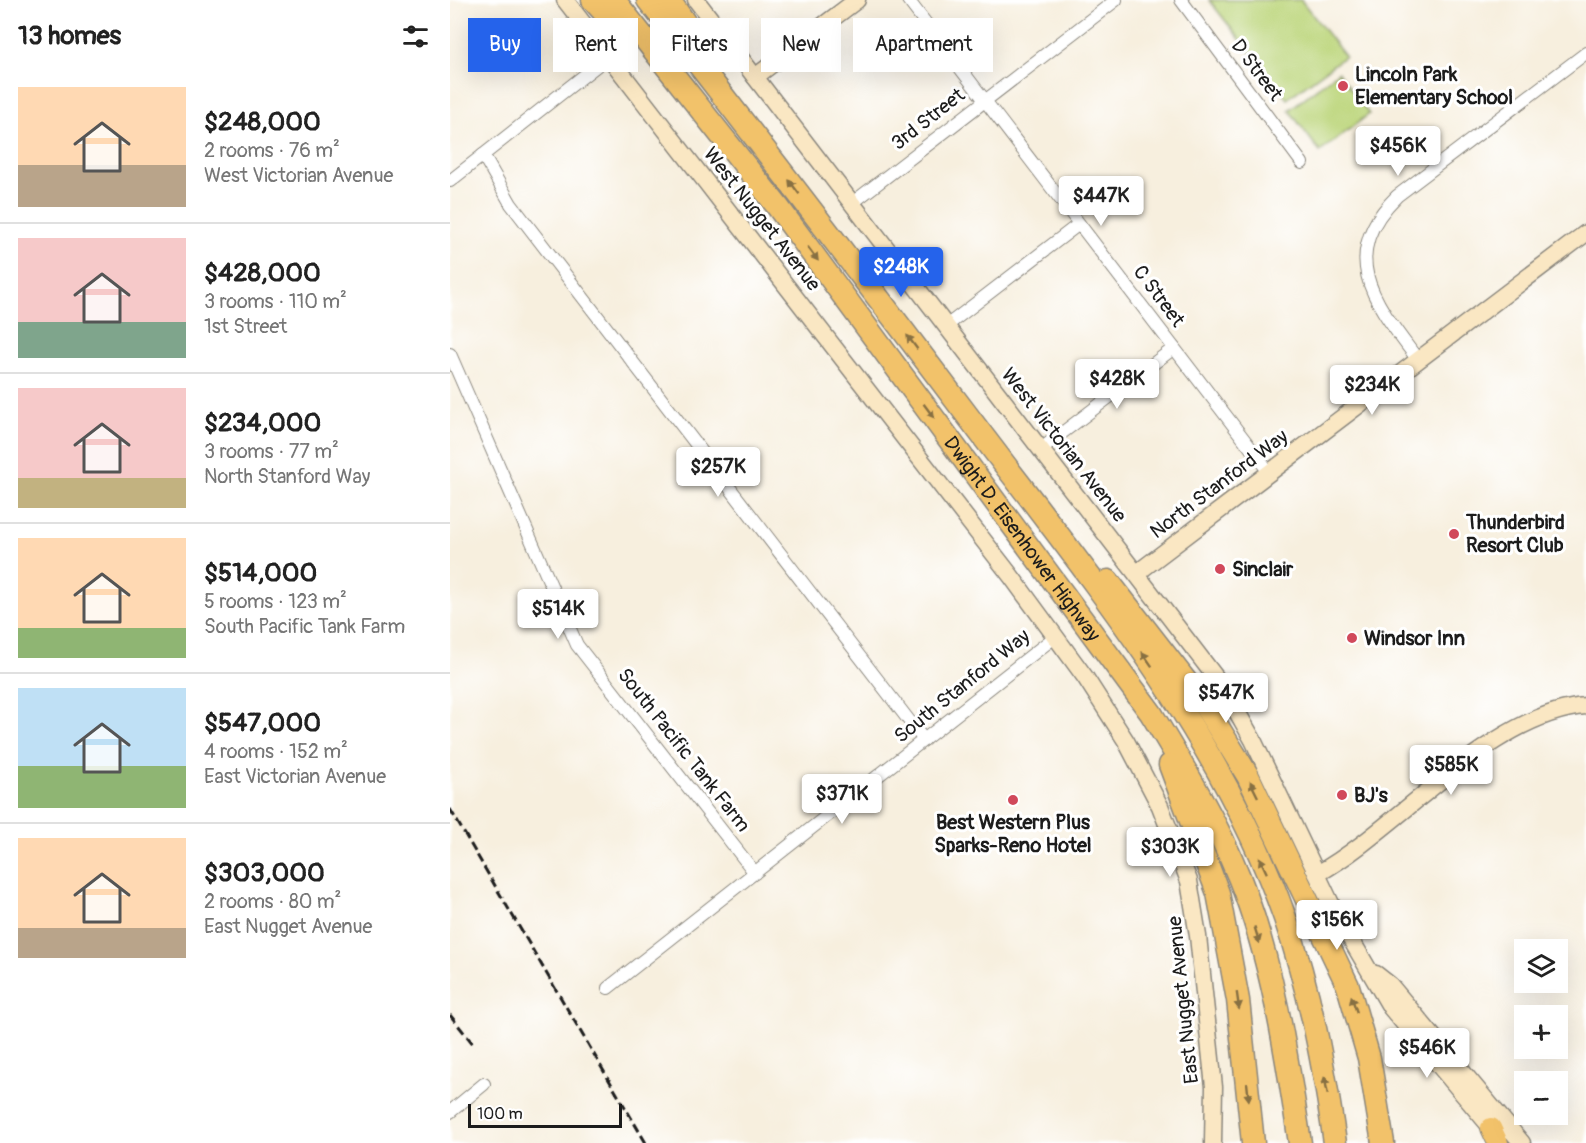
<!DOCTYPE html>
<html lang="en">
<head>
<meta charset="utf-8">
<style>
	:root { --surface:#fff; --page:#f6f6f6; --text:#222; --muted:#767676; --line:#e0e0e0; --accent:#2563eb }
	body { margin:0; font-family:Pangolin,sans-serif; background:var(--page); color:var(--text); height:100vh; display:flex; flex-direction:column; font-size:22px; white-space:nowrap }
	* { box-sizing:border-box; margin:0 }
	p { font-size:20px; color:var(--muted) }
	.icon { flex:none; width:33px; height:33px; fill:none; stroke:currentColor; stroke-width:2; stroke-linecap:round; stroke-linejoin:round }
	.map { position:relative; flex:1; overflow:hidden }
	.sheet { display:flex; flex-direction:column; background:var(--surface); width:450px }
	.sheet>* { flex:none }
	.hud { position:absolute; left:18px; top:18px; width:570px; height:54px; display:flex; gap:12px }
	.controls { position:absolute; left:1064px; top:939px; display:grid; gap:12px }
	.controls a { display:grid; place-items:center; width:54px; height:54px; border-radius:0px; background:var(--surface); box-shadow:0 6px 24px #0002; font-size:30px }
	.scale { position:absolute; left:18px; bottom:15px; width:154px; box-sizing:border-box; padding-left:6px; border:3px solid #1c1c1c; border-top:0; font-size:16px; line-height:21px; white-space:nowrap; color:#1c1c1c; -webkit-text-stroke:4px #fff; paint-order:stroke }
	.price { position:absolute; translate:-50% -51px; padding:0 14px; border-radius:6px; background:#fff; color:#222; font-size:20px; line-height:39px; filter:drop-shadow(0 2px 3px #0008) }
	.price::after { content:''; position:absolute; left:50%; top:36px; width:18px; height:14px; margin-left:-9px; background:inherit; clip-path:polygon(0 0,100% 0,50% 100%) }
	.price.selected { background:var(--accent); color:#fff }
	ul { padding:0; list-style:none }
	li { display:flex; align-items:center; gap:18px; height:150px; padding:0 18px }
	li+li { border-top:2px solid var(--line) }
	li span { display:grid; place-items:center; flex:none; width:168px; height:120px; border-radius:0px; color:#555 }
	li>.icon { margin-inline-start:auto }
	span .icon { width:72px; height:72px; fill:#fffc; stroke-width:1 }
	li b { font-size:26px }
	h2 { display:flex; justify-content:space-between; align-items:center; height:72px; padding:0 18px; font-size:26px }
	.tag { padding:0 21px; border-radius:0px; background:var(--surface); box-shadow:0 6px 24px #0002; font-size:21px; line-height:54px }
	.tag.selected { background:var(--accent); color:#fff }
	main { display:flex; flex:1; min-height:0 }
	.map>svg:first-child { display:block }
</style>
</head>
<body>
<main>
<section class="sheet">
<h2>13 homes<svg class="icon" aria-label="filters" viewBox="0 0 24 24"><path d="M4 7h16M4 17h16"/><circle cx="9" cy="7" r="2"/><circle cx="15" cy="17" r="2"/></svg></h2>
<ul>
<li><span style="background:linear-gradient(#ffd9b3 65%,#b9a48a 0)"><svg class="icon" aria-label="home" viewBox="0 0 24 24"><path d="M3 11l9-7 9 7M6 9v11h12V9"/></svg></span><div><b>$248,000</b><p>2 rooms · 76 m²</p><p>West Victorian Avenue</p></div></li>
<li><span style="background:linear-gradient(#f6c9c9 70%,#7fa58c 0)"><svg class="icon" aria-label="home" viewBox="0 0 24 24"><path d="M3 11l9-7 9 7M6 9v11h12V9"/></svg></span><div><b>$428,000</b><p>3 rooms · 110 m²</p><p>1st Street</p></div></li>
<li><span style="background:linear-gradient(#f6c9c9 75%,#c2b280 0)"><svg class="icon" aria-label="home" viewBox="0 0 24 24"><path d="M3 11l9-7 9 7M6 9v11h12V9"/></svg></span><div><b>$234,000</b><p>3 rooms · 77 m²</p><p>North Stanford Way</p></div></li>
<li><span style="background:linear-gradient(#ffd9b3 75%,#8fb573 0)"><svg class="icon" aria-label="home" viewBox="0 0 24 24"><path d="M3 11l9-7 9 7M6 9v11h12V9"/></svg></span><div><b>$514,000</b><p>5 rooms · 123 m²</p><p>South Pacific Tank Farm</p></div></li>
<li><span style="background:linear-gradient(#bfe0f5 65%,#8fb573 0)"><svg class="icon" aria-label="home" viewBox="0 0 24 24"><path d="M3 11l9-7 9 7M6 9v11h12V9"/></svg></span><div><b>$547,000</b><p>4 rooms · 152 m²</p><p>East Victorian Avenue</p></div></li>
<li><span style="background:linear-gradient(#ffd9b3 75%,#b9a48a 0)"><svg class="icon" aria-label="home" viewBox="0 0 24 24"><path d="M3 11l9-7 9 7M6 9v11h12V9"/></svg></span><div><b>$303,000</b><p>2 rooms · 80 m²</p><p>East Nugget Avenue</p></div></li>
</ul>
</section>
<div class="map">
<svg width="1136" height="1143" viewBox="0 0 1136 1143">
	<rect width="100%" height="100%" fill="#fff"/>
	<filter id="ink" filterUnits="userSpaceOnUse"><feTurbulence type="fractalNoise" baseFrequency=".0167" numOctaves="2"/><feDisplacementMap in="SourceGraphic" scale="12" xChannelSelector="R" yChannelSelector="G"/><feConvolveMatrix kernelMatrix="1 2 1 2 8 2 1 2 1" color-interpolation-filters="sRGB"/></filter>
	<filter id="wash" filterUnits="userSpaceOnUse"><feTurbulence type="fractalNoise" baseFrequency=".008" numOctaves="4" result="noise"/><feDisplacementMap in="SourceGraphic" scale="24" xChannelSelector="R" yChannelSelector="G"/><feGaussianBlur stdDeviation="1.35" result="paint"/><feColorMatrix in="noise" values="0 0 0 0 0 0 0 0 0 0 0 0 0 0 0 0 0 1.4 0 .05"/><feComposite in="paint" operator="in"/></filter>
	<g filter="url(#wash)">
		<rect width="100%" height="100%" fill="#f7efde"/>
		<g fill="#bcd57a" stroke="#6c784b" stroke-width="1.5">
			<polygon points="759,0 851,0 895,56 837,99"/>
			<polygon points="888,72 919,114 870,152 839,110"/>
		</g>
	</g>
	<g filter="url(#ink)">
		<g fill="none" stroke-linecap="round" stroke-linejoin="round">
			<g stroke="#8a867d" stroke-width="14">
				<g id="street">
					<polyline points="458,0 819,472"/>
					<polyline points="731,0 852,163"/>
					<polyline points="33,155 61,204 474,740"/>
					<polyline points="0,181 159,56"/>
					<polyline points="401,204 666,0"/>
					<polyline points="495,327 629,224"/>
					<polyline points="0,354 127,645 305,873"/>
					<path d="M968,360c-42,-56 -83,-103 -21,-164l189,-143"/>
					<polyline points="591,449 724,348"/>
					<polyline points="158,988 606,636"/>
					<polyline points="0,1112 34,1084"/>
				</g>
			</g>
			<g stroke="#8a867d" stroke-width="19">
				<g id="secondary">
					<polyline points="115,0 561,576 635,677 676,741 710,806 739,881 748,936 764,1087 763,1143"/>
					<polyline points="246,0 773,687 803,740 885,912 941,1008 1049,1137"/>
					<polyline points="305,77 407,0"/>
					<polyline points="687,573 1136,233"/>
					<path d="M867,874c82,-45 174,-161 269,-168"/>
					<polyline points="926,974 940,985 1072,1143"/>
				</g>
			</g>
			<g stroke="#8a867d" stroke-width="22">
				<polyline id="primary" points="1041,1128 1048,1143"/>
			</g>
			<g stroke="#8a867d" stroke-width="25">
				<g id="highway">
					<polyline points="143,0 170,30"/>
					<path id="s1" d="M164,0l164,207 373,506c32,53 65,107 88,164 33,81 48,180 61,266"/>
					<path d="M198,0c108,137 214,276 319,415 118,157 252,315 318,503 25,73 39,149 50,225"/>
					<polyline points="219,0 239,29"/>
					<polyline points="658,581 755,706 798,776 898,986 919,1058 933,1143"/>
					<polyline points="720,765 768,893 788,1000 803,1143"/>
				</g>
			</g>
			<use href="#street" stroke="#fff" stroke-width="12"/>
			<use href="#secondary" stroke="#fae7c3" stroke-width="16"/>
			<use href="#primary" stroke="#f2c26a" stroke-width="20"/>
			<use href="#highway" stroke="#f2c26a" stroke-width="22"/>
			<g stroke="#1c1c1c" stroke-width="3" stroke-dasharray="9 4.5" stroke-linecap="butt">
				<polyline points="0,809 196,1143"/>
				<polyline points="0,1015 24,1045"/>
			</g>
		</g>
		<defs><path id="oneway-solid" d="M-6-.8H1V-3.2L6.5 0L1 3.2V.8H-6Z" transform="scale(1.5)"/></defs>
		<g fill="#876f43">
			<use href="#oneway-solid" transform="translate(344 187) rotate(-127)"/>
			<use href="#oneway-solid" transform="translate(363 254) rotate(53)"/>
			<use href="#oneway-solid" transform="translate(462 342) rotate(-127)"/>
			<use href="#oneway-solid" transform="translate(479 411) rotate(53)"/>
			<use href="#oneway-solid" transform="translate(697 659) rotate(-125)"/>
			<use href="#oneway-solid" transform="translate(804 789) rotate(-116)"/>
			<use href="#oneway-solid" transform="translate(813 865) rotate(-115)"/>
			<use href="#oneway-solid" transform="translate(807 935) rotate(73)"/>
			<use href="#oneway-solid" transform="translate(788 1001) rotate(82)"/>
			<use href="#oneway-solid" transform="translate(904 1004) rotate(-109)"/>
			<use href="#oneway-solid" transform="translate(876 1085) rotate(-101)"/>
			<use href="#oneway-solid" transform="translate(798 1092) rotate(84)"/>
		</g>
	</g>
	<g fill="#d1495b" stroke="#fff" stroke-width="2">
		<circle cx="893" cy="86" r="6"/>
		<circle cx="1004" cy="534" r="6"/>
		<circle cx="770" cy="569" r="6"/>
		<circle cx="902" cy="638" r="6"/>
		<circle cx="892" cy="795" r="6"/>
		<circle cx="563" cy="800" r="6"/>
	</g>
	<g text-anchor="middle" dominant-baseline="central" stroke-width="6" stroke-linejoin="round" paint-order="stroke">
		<g font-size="20" fill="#1c1c1c" stroke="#fff">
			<text transform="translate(807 70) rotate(53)">D Street</text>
			<text transform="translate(478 119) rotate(-38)">3rd Street</text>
			<text transform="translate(312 219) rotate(52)">West Nugget Avenue</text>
			<text transform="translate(709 296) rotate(53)">C Street</text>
			<text transform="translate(614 445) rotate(52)">West Victorian Avenue</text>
			<text transform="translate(769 484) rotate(-37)">North Stanford Way</text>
			<text stroke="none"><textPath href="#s1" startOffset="676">Dwight D. Eisenhower Highway</textPath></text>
			<text transform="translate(512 686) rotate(-39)">South Stanford Way</text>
			<text transform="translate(234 750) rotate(52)">South Pacific Tank Farm</text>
			<text transform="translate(733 1000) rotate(-96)">East Nugget Avenue</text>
		</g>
		<g font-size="20" font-weight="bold" fill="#1c1c1c" stroke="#fff" text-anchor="start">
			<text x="905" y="74">Lincoln Park<tspan x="905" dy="23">Elementary School</tspan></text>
			<text x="1016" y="522">Thunderbird<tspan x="1016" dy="23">Resort Club</tspan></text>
			<text x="782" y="569">Sinclair</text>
			<text x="914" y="638">Windsor Inn</text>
			<text x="904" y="795">BJ's</text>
			<text x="563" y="822" text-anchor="middle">Best Western Plus<tspan x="563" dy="23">Sparks-Reno Hotel</tspan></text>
		</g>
	</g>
</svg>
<div class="controls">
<a><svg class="icon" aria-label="layers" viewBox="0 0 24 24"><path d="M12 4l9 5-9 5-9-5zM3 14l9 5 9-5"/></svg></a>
<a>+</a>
<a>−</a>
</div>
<div class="scale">100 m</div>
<b class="price" style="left:948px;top:177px">$456K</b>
<b class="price" style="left:651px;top:227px">$447K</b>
<b class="price selected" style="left:451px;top:298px">$248K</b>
<b class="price" style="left:667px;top:410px">$428K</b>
<b class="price" style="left:922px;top:416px">$234K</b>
<b class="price" style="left:268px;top:498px">$257K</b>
<b class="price" style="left:108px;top:640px">$514K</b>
<b class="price" style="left:776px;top:724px">$547K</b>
<b class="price" style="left:1001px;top:796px">$585K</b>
<b class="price" style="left:392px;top:825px">$371K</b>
<b class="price" style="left:720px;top:878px">$303K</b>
<b class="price" style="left:887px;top:951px">$156K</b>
<b class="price" style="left:977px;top:1079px">$546K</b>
<div class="hud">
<a class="tag selected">Buy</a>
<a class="tag">Rent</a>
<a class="tag">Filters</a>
<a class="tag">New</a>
<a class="tag">Apartment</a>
</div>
</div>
</main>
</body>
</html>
